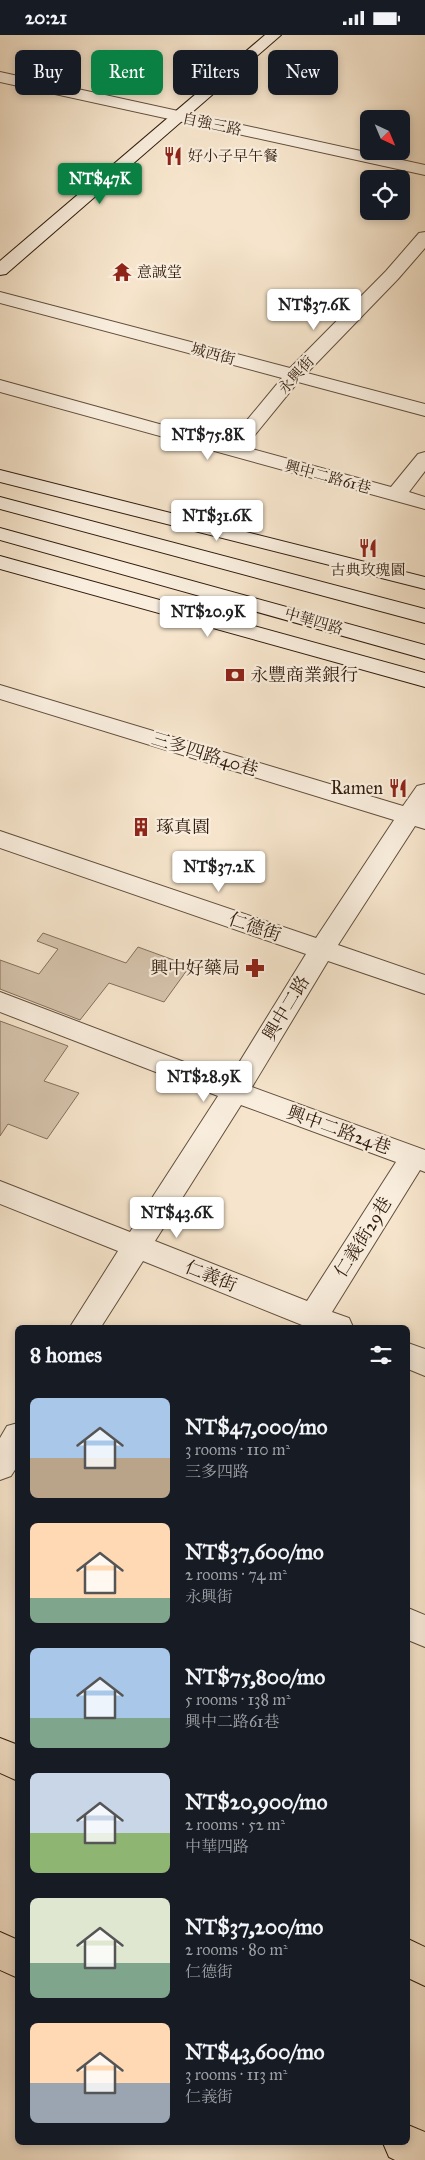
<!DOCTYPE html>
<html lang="en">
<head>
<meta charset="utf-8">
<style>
	:root { --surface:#171b24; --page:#242831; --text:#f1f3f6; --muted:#9ea1a6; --accent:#0b8043 }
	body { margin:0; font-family:"IM FELL Great Primer","Noto Serif TC",serif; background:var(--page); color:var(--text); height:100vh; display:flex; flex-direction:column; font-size:19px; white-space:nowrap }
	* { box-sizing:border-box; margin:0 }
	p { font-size:16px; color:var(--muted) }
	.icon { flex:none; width:28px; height:28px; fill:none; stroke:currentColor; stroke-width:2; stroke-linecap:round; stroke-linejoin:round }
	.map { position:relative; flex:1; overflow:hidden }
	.drawer { position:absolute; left:15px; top:1290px; width:395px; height:820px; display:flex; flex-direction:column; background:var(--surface); border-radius:8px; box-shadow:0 2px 8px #0003 }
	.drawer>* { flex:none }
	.top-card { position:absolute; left:15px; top:15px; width:395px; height:45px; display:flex; gap:10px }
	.needle { width:32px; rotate:136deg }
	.buttons { position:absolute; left:360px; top:75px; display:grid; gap:10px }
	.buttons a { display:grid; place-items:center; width:50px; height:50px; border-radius:8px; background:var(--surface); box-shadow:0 2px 8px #0003; font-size:25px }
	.price { position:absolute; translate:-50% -42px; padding:0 11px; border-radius:5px; background:#fff; color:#222; font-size:16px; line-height:32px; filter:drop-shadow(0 1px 2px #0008) }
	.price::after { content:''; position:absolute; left:50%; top:30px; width:15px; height:11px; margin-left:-8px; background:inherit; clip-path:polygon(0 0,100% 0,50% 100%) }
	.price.on { background:var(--accent); color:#fff }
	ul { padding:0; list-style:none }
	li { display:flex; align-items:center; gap:15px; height:125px; padding:0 15px }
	li span { display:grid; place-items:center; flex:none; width:140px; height:100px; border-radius:8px; color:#555 }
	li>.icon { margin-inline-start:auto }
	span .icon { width:60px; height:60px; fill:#fffc; stroke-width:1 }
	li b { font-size:21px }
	h2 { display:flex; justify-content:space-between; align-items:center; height:60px; padding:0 15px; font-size:21px }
	.tag { padding:0 18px; border-radius:8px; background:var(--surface); box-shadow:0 2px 8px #0003; font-size:18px; line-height:45px }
	.tag.on { background:var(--accent); color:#fff }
	.status { display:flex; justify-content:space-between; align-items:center; height:35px; padding:0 25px; background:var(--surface); direction:ltr }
	.status svg { height:14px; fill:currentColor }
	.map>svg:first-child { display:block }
</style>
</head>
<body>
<div class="status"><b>20:21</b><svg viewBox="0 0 49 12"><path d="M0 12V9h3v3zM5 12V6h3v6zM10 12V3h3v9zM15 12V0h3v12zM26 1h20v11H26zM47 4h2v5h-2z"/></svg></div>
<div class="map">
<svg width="425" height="2125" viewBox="0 0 425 2125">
	<rect width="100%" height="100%" fill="#f6e5cc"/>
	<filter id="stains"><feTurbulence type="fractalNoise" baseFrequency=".004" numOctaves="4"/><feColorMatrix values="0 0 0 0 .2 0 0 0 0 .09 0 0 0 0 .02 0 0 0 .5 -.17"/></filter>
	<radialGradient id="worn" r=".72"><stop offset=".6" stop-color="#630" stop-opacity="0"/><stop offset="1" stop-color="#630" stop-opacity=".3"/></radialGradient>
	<g fill="#d5c3ac" stroke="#83705c">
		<polygon points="43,898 126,928 138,912 190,931 164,967 109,948 80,985 0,954 0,925 39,939 58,914 37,906"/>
		<polygon points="0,986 68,1011 44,1046 79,1058 47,1104 8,1089 0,1101"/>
	</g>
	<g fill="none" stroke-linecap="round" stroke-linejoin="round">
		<g stroke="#624e3d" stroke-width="2">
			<g id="street">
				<polygon points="0,37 425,130 425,140 0,47"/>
				<polygon points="425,197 425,213 398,244 307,338 425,369 425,381 298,347 245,412 391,452 418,419 425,417 425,436 409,457 425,462 425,474 0,357 0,345 228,408 282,343 0,268 0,257 290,333 386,236 419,198"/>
				<path d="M0,650l403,121 14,-20 8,-2v45l-10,-3 -77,119 87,30v19l-97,-33 -76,126 173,63v22l-5,-2 -88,142 17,6 4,9h-46l-164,-66 -42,66h-31l48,-76 -118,-47v-23l130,51 88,-136 -218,-84v-20l229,87 77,-125 -306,-106v-17l316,107 78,-118 -394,-121zM241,1070l155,57 -89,139 -152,-60z"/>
				<polygon points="408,1308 425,1314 425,1341 408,1334"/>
				<polygon points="18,1388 18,1430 11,1441 0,1445 0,1403 7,1391"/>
				<polygon points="408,1573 425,1580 425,1612 408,1605"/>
			</g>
		</g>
		<g stroke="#311c0d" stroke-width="2">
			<g id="secondary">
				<polygon points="265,0 281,0 6,239 0,240 0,226"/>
				<polygon points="0,435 425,542 425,554 0,447"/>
				<polygon points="0,462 425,574 425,588 0,474"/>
				<polygon points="0,493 425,610 425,624 0,505"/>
				<polygon points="0,521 425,638 425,652 0,534"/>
			</g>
		</g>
		<g stroke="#311c0d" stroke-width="2">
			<g id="primary">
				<polygon points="0,1703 18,1710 18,1746 0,1738"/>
				<polygon points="0,1897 18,1905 18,1943 0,1935"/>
				<polygon points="408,1904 425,1912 425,1951 408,1943"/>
				<polygon points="408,2090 425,2097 425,2125 395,2125 389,2122 383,2108 408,2108"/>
			</g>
		</g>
		<use href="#street" fill="#f9eede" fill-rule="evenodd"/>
		<use href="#secondary" fill="#f9eede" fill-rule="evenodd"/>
		<use href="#primary" fill="#f6e5cc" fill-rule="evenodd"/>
	</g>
	<defs>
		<g id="restaurant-bare" transform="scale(1.5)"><path d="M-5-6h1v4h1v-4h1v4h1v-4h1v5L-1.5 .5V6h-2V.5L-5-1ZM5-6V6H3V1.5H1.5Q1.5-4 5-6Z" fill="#8f2418" stroke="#f9eede" stroke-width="2.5" paint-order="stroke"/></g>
		<g id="temple-bare" transform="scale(1.5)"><path d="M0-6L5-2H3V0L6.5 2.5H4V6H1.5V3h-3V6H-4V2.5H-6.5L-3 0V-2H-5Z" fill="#8f2418" stroke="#f9eede" stroke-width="2.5" paint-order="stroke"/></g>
		<g id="bank-bare" transform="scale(1.5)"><path d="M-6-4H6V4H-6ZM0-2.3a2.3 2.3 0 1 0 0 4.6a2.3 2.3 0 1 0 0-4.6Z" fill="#8f2418" stroke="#f9eede" stroke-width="2.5" paint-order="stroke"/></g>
		<g id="building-bare" transform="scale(1.5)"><path d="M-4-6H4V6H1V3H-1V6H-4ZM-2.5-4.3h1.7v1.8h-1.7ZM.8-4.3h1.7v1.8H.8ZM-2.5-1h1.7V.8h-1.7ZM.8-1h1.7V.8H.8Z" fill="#8f2418" stroke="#f9eede" stroke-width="2.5" paint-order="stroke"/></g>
		<g id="pharmacy-bare" transform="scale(1.5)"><path d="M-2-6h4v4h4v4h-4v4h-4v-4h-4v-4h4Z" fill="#8f2418" stroke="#f9eede" stroke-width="2.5" paint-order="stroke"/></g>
	</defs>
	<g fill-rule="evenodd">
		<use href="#restaurant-bare" x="173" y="121"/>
		<use href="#temple-bare" x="122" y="237"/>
		<use href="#restaurant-bare" x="368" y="513"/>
		<use href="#bank-bare" x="235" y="640"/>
		<use href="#restaurant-bare" x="398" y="753"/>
		<use href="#building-bare" x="141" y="792"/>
		<use href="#pharmacy-bare" x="255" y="933"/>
	</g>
	<g text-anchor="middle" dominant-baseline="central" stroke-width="4.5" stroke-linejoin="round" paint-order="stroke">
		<g font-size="15" fill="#311c0d" stroke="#f9eede">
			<text transform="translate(212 89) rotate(12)">自強三路</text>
			<text transform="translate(213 319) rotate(15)">城西街</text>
			<text transform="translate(296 340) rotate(-48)">永興街</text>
			<text transform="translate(328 442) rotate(15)">興中二路61巷</text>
			<text transform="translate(314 586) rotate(16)">中華四路</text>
		</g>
		<g font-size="15" fill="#311c0d" stroke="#f9eede" text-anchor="start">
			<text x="188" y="121">好小子早午餐</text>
			<text x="137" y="237">意誠堂</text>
			<text x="368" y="535" text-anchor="middle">古典玫瑰園</text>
		</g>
		<g font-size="18" fill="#311c0d" stroke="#f9eede" text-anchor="start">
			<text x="250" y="640">永豐商業銀行</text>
			<text x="383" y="753" text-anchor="end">Ramen</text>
			<text x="156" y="792">琢真園</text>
			<text x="240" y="933" text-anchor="end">興中好藥局</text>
		</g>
		<g font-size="18" fill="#311c0d" stroke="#f9eede">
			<text transform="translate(205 719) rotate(17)">三多四路40巷</text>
			<text transform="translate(255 892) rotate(19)">仁德街</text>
			<text transform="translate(286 973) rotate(-59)">興中二路</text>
			<text transform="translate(339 1095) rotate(20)">興中二路24巷</text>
			<text transform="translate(363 1202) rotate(-58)">仁義街29巷</text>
			<text transform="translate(211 1241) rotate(22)">仁義街</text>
		</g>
	</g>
	<rect width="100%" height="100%" filter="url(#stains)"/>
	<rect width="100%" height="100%" fill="url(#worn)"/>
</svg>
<div class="buttons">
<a><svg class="needle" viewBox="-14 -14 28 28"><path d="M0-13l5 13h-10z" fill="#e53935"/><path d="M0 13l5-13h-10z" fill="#9ea1a6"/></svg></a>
<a><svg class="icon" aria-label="locate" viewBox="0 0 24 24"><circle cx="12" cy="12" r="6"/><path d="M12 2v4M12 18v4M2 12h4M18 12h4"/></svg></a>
</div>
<b class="price on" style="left:100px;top:170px">NT$47K</b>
<b class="price" style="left:314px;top:296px">NT$37.6K</b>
<b class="price" style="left:208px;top:426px">NT$75.8K</b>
<b class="price" style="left:217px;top:507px">NT$31.6K</b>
<b class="price" style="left:208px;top:603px">NT$20.9K</b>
<b class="price" style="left:219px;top:858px">NT$37.2K</b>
<b class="price" style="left:204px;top:1068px">NT$28.9K</b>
<b class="price" style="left:177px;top:1204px">NT$43.6K</b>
<div class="top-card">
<a class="tag">Buy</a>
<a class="tag on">Rent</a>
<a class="tag">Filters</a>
<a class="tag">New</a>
</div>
<section class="drawer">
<h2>8 homes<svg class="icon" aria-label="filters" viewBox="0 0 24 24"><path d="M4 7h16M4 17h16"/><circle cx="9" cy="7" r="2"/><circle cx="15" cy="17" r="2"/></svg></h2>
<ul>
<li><span style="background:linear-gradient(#a9c7e8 60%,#b9a48a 0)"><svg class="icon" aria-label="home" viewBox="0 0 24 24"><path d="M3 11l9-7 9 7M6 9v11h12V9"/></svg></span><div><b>NT$47,000/mo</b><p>3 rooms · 110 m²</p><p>三多四路</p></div></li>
<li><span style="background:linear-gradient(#ffd9b3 75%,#7fa58c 0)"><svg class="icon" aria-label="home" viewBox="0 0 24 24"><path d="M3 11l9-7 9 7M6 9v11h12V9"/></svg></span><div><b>NT$37,600/mo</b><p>2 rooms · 74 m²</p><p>永興街</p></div></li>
<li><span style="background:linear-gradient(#a9c7e8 70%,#7fa58c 0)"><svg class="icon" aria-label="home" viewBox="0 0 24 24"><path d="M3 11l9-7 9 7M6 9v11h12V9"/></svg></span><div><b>NT$75,800/mo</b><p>5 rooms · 138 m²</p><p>興中二路61巷</p></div></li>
<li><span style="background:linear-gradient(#c9d6e8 60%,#8fb573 0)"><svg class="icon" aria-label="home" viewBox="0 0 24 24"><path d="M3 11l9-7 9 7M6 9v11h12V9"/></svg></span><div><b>NT$20,900/mo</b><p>2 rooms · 52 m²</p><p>中華四路</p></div></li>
<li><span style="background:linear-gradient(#dfe7d0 65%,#7fa58c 0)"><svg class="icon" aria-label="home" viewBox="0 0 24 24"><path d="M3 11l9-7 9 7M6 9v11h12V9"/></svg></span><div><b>NT$37,200/mo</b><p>2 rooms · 80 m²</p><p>仁德街</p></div></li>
<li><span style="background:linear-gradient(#ffd9b3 60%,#9aa5b1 0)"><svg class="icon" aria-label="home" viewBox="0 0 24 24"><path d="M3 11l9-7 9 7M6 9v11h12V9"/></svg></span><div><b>NT$43,600/mo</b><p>3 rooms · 113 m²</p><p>仁義街</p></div></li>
</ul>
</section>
</div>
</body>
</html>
